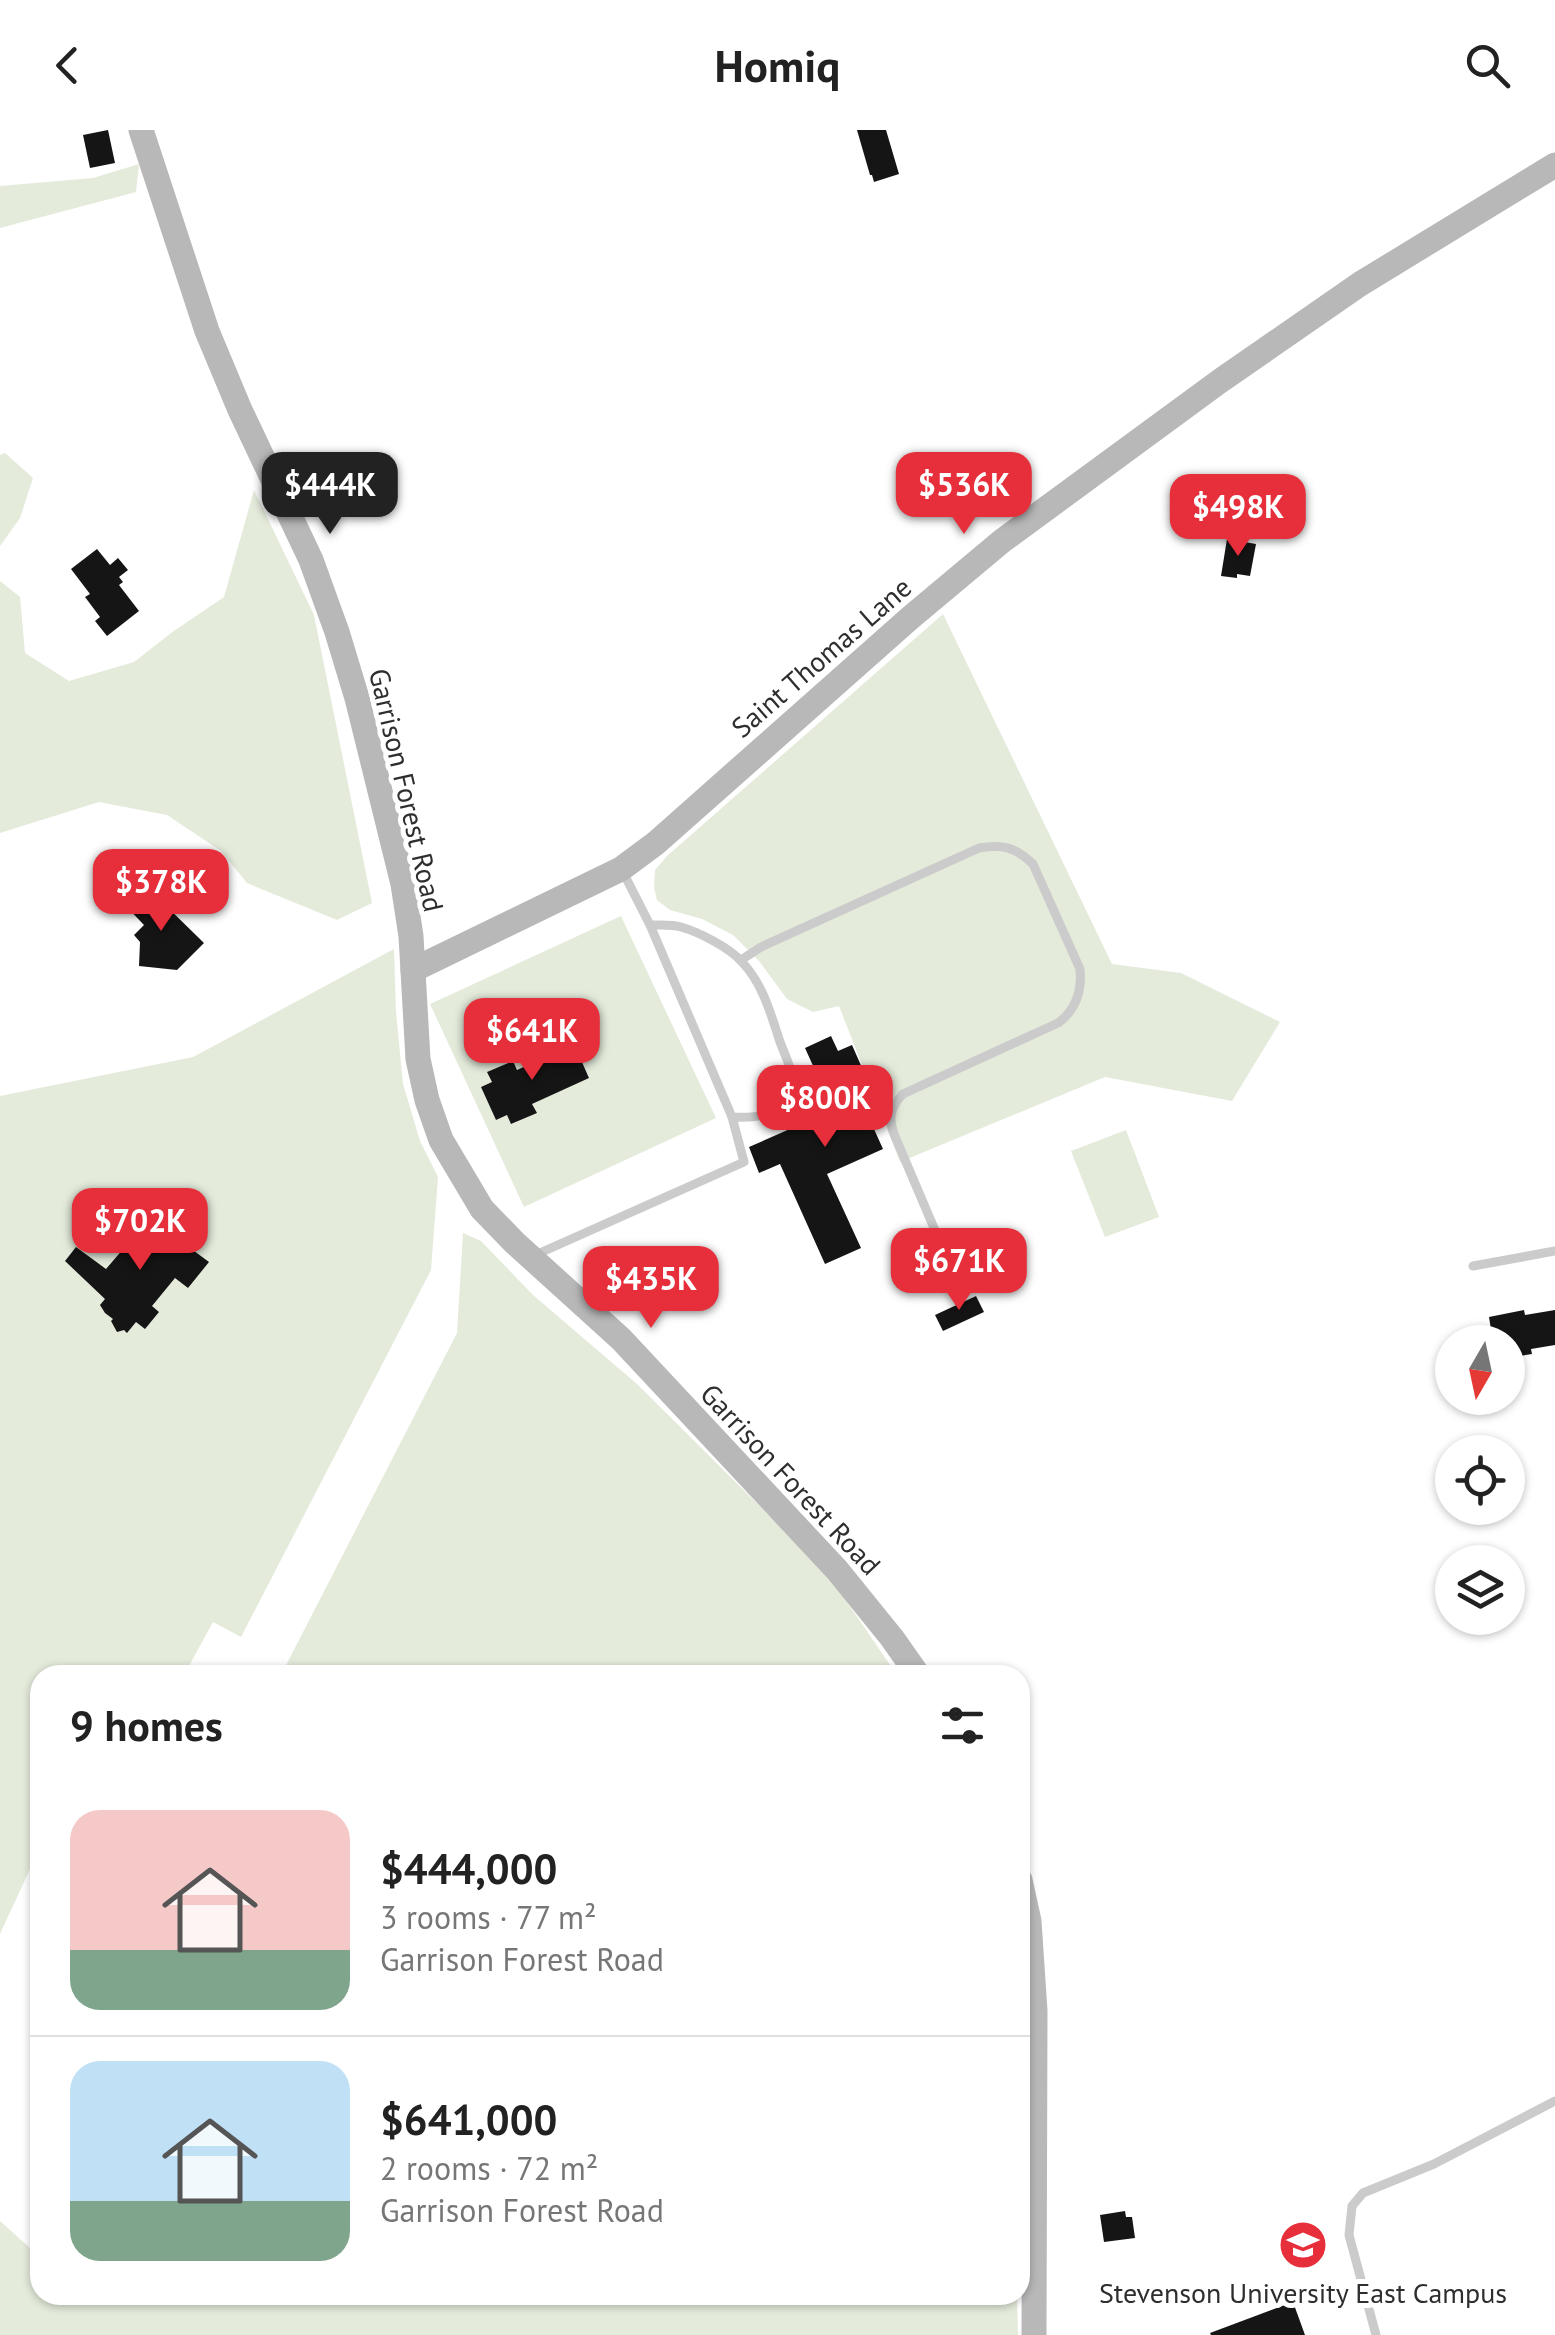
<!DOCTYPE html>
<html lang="en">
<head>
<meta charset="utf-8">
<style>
	:root { --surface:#fff; --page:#f2f2f2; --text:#222; --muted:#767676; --line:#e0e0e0; --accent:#e62f3b }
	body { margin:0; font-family:"PT Sans",sans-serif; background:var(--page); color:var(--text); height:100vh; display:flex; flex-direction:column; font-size:38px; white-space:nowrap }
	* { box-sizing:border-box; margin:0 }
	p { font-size:32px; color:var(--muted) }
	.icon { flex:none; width:55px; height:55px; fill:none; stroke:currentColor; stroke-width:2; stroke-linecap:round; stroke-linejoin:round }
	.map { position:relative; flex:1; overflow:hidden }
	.drawer { position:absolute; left:30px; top:1535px; width:1000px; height:640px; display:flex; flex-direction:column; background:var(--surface); border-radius:30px; box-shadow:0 2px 8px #0004 }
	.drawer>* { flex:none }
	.needle { width:65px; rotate:189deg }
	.controls { position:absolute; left:1435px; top:1195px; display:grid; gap:20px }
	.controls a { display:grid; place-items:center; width:90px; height:90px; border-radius:50%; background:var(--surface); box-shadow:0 2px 8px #0004; font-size:50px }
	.price { position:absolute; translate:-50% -85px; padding:0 22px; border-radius:20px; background:var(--accent); color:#fff; font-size:32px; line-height:65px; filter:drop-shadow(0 2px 5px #0008) }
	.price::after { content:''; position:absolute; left:50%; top:60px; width:30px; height:22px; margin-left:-15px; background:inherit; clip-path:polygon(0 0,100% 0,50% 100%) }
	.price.selected { background:#222; color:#fff }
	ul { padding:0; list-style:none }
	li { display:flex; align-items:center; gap:30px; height:250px; padding:0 40px }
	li+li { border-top:2px solid var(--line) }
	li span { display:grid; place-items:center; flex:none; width:280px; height:200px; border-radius:30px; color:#555 }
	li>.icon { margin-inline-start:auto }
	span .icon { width:120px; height:120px; fill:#fffc; stroke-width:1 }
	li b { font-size:42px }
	h2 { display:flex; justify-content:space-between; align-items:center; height:120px; padding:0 40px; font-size:42px }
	header { display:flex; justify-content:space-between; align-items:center; height:130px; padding:0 40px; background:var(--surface); font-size:45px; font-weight:700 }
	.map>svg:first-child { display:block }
</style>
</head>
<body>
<header><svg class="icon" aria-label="back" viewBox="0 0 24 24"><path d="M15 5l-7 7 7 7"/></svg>Homiq<svg class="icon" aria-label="search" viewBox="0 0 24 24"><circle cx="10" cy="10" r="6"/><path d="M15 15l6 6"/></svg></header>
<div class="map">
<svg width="1555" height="2205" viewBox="0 0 1555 2205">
	<rect width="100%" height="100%" fill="#fff"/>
	<g fill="#e4ebdb" fill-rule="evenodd">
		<polygon points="139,34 136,62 0,98 0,56 93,48"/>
		<polygon points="5,323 33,348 20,388 0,416 0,325"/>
		<polygon points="254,360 314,485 372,773 337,790 247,753 221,721 167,685 99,672 0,703 0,451 20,467 25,523 69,551 134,532 171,503 224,467"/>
		<polygon points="943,484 1112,834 1181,843 1280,892 1232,971 1105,947 900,1032 839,876 813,882 787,869 759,831 733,805 702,789 670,780 657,770 654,757 655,740 667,726"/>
		<path d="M621,786l95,202 -192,89 -94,-203zM573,915l16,32 -57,27 4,9 -24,11 -5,-9 -11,5 -15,-33 11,-5 -4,-10 24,-11 5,9z"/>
		<polygon points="394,819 396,882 403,954 420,1011 438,1047 431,1140 241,1507 213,1492 184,1545 40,1545 40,1737 30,1739 0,1804 0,966 193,927"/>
		<polygon points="1126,1000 1159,1087 1105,1107 1071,1021"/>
		<polygon points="463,1103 481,1111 533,1165 637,1254 827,1443 897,1545 281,1545 457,1203"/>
		<polygon points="0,2091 40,2127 40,2165 1017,2165 1018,2205 0,2205"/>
	</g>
	<g fill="#151515">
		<polygon points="108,0 115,33 90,38 83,5"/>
		<polygon points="857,0 886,0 899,44 874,52 872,45 870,45"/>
		<polygon points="1227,409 1256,414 1250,446 1237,444 1237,448 1221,446"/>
		<polygon points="97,419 110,435 118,428 128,440 119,447 123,452 119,455 139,481 107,506 95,491 100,487 85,467 90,464 71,439"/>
		<polygon points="141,756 157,773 160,770 204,813 177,840 139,836 140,812 134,805 144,795 123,773"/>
		<polygon points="831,906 838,921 852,915 863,940 850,946 883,1019 827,1044 861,1118 825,1134 780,1034 759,1043 749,1017 833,980 805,918"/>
		<polygon points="574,914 589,948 532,974 537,983 511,994 507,985 496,990 481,957 492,952 487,942 513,931 517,940"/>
		<polygon points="147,1081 186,1115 209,1132 188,1158 175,1148 152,1176 159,1182 145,1199 136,1192 127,1203 124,1200 117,1202 111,1191 113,1189 105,1183 100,1175 105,1169 65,1131 76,1117 106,1139 130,1111 128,1106"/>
		<polygon points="976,1166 984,1182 943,1201 935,1185"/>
		<polygon points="1524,1180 1525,1185 1555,1180 1555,1215 1531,1219 1532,1224 1508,1228 1508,1212 1493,1212 1489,1187"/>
		<polygon points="1125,2081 1126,2087 1132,2087 1135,2108 1104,2112 1100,2085"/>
		<polygon points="1293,2172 1305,2205 1211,2205 1210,2203"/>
	</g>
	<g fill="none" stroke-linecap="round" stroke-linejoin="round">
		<g stroke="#cbcbcb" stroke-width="9">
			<path d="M623,742l27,53 82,192c28,2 65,-4 60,-41 -2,-12 -9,-25 -13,-37 -9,-28 -17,-56 -37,-77 -12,-14 -43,-30 -61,-35 -9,-3 -21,-2 -31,-2"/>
			<path d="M741,830l20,-13 218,-99c24,-4 36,-1 54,16l47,105c2,22 -4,41 -22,54l-155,71c-12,13 -15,23 -9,40l57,134"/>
			<polyline points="533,1126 744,1032 732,987"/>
			<polyline points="1473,1136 1555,1121"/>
			<polyline points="1376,2205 1349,2105 1352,2076 1363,2063 1434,2034 1555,1971"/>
		</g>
		<g stroke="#b8b8b8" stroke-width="25">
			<polyline points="141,0 207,201 240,280 311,430 337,502 357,568 403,754 411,806 418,929 427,970 441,1010 482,1079 515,1113 621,1209 837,1440 892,1508 918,1545"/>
			<polyline points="413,840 621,739 656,713 910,488 1002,411 1220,251 1360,154 1555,35"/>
			<polyline points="1020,1750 1029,1791 1035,1881 1034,2205"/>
		</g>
	</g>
	<defs>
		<g id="university-disc" transform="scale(2.5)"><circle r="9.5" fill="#e62f3b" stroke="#fff"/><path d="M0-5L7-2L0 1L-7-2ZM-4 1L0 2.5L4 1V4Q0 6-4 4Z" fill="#fff"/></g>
	</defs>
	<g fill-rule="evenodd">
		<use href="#university-disc" x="1303" y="2115"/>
	</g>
	<g text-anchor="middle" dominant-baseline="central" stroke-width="10" stroke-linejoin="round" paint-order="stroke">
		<g font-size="28" fill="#2e2e2e" stroke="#fff">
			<text transform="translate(821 527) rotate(-41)">Saint Thomas Lane</text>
			<text transform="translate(407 660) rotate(77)">Garrison Forest Road</text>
			<text transform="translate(791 1349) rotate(47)">Garrison Forest Road</text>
		</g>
		<g font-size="28" fill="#2e2e2e" stroke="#fff">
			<text x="1303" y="2162">Stevenson University East Campus</text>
		</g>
	</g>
</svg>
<div class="controls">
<a><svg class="needle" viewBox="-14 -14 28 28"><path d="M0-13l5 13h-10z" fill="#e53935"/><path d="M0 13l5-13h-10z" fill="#767676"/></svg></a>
<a><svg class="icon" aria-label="locate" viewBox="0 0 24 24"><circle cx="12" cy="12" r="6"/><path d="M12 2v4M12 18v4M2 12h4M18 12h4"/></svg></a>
<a><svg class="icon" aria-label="layers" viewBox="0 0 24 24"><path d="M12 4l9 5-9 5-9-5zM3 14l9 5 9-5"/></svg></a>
</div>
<b class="price selected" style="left:330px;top:407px">$444K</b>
<b class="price" style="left:964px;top:407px">$536K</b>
<b class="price" style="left:1238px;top:429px">$498K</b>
<b class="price" style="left:161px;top:804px">$378K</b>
<b class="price" style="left:532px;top:953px">$641K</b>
<b class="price" style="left:825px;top:1020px">$800K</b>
<b class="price" style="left:140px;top:1143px">$702K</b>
<b class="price" style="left:959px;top:1183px">$671K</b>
<b class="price" style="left:651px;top:1201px">$435K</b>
<section class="drawer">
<h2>9 homes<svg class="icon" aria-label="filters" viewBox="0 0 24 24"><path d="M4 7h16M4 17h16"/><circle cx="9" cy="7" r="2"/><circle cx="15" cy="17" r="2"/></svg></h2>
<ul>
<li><span style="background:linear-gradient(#f6c9c9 70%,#7fa58c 0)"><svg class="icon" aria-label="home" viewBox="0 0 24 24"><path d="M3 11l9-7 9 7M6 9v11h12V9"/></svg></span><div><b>$444,000</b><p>3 rooms · 77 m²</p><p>Garrison Forest Road</p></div></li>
<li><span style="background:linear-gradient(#bfe0f5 70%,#7fa58c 0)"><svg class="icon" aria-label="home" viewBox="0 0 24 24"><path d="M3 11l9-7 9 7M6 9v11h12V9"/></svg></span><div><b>$641,000</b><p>2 rooms · 72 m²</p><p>Garrison Forest Road</p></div></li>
</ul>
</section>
</div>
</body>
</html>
